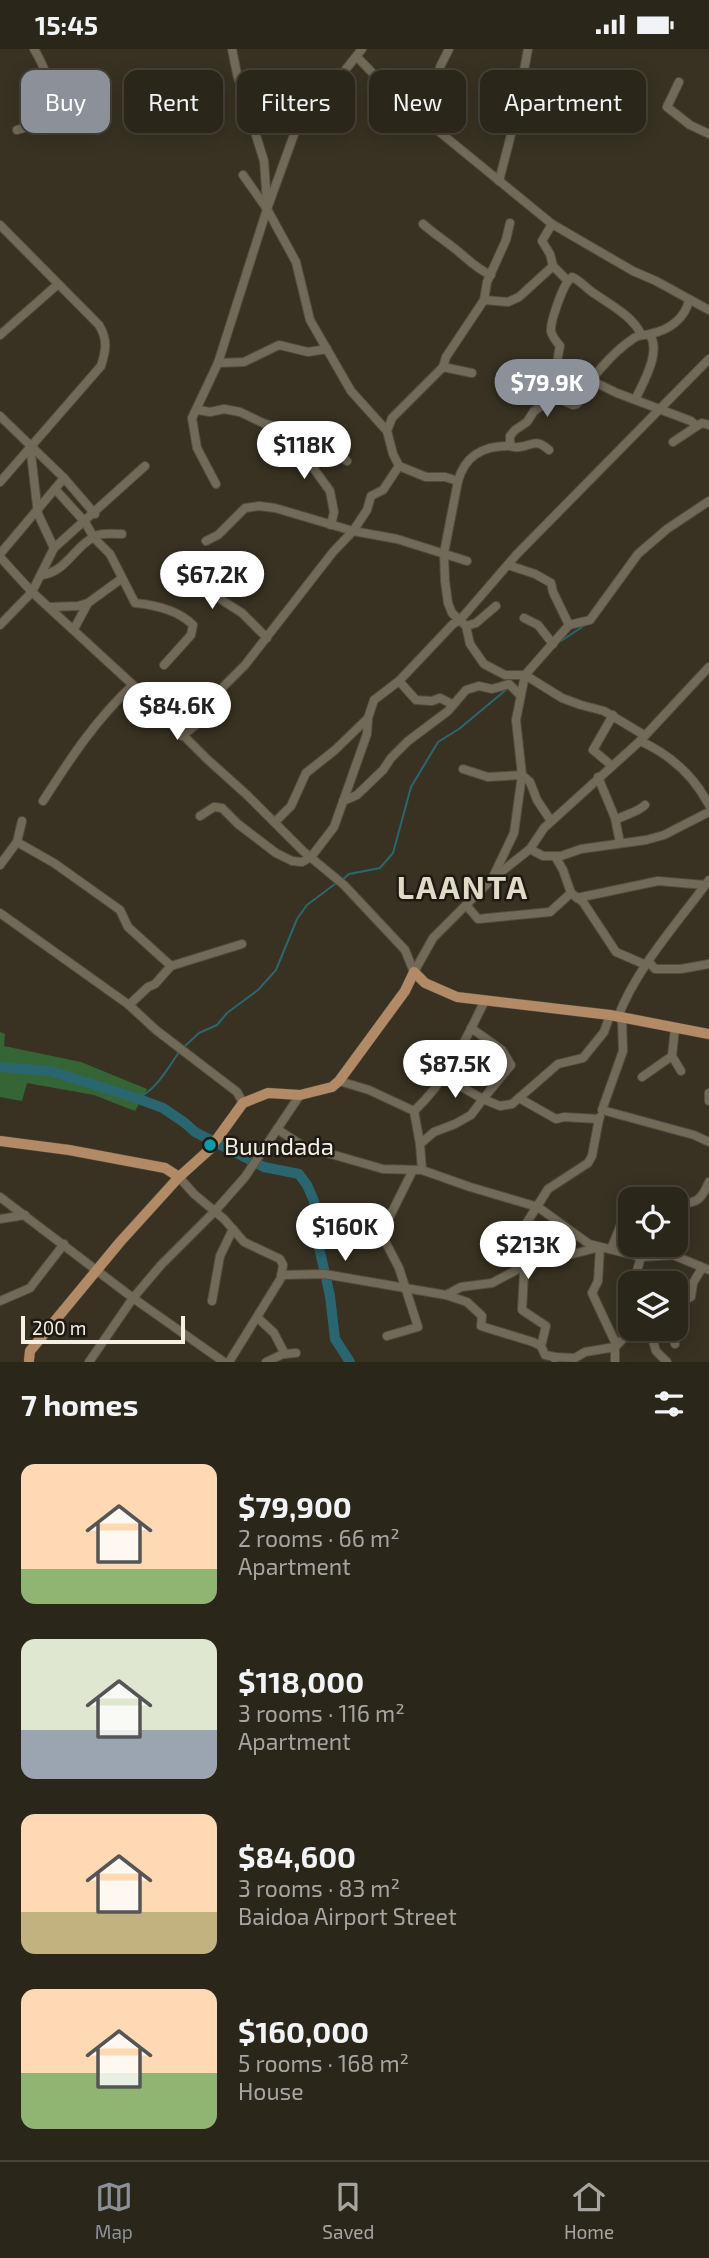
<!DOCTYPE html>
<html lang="en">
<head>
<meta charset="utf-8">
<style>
	:root { --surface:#2b261a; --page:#332e23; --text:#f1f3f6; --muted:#a6a5a2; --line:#474339; --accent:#8c9099 }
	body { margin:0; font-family:"Exo 2",sans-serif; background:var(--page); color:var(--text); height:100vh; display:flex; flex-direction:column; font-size:26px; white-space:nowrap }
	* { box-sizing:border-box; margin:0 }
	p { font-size:23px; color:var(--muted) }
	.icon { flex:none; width:38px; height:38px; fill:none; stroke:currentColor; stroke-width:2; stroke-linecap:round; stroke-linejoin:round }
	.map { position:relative; height:1313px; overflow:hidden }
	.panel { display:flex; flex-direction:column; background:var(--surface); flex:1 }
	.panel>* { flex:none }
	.top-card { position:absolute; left:21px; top:21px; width:668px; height:63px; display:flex; gap:14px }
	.tools { position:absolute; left:618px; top:1138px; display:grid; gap:14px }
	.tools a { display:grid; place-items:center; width:70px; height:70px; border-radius:14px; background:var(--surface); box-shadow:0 4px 18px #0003,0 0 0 2px var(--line); font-size:35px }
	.scale { position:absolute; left:21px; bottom:18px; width:164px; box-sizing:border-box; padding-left:7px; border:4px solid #f5f0e6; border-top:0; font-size:19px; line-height:24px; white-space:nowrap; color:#f5f0e6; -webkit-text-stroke:5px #1d1a13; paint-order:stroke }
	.price { position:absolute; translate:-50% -60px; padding:0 16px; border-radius:24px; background:#fff; color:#222; font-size:23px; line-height:46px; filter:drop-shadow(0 2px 4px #0008) }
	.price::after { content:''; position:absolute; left:50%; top:42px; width:21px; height:16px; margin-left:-10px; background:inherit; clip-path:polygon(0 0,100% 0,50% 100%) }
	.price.on { background:var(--accent); color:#fff }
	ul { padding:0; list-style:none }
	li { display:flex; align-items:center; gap:21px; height:175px; padding:0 21px }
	li span { display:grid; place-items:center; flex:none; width:196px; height:140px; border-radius:14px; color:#555 }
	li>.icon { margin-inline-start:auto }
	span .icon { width:84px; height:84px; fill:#fffc; stroke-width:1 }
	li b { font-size:30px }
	h2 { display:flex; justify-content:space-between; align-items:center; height:84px; padding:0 21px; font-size:30px }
	.tag { padding:0 24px; border-radius:14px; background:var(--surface); box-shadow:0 4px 18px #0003,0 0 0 2px var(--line); font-size:24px; line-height:63px }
	.tag.on { background:var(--accent); color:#fff }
	.status { display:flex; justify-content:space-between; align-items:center; height:49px; padding:0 35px; background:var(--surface); direction:ltr }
	.status svg { height:19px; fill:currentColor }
	.menu { display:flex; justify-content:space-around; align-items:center; height:98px; border-top:2px solid var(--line); background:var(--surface); font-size:19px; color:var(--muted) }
	.menu a { display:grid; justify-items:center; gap:4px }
	.menu .on { color:var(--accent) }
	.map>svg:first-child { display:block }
</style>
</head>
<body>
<div class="status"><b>15:45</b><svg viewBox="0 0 49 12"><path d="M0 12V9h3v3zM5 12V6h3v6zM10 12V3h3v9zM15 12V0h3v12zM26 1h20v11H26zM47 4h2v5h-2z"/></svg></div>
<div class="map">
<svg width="709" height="1313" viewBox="0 0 709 1313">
	<rect width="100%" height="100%" fill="#393223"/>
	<polygon fill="#356535" points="0,983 5,985 4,997 81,1013 147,1040 135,1062 94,1046 27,1034 22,1052 0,1048"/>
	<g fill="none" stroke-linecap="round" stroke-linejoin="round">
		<g stroke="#2a6670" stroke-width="2">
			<polyline points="561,592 585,576"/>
			<polyline points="343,830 349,825 380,819 393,804 411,738 438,693 459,680 507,640"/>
			<polyline points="184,998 199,984 217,976 227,964 258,941 276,921 297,870 307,856 335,835"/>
			<path d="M136,1049c20,-6 32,-31 44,-47"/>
		</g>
		<polyline stroke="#2a6670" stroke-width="10" points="0,1018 50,1022 136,1049 163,1059 185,1074 195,1083 264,1118 299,1125 307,1136 314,1152 319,1198 330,1247 335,1290 350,1313"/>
		<g stroke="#534d40" stroke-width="10">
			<g id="minor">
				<polyline points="232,0 237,25 264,112 267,154"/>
				<path d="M357,8l36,37 159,130 -10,17 8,13 3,12 15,15c-6,8 -18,41 -17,50 1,6 6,11 9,15 -4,16 -4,34 -5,51"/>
				<polyline points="440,18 449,0"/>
				<polyline points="679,33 667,58 690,76 709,85"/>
				<path d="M17,81c45,-11 36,-49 17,-81"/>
				<polyline points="243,126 267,160 296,213 310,271 351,342 387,382 393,405 399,417 426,428 445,428 458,432 444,504 445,532 448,554 452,564 466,577 470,595 484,615 505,626 525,626 562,649 581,656 604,662 644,686"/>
				<polyline points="499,132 521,47 522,32 528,0"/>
				<path d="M423,175c10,9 21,16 31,24 13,10 22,21 37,27"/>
				<polyline points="552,175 633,222 656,232 709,261"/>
				<path d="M0,176l99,100c9,15 7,25 2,41l-101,116"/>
				<path d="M568,232l4,-4c9,4 15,12 23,17 16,11 37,22 46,40"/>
				<polyline points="484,251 508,253 519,248 553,217"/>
				<polyline points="0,286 57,236"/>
				<polyline points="218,314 244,313 279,296 308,303 327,300"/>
				<polyline points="443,318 472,324"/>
				<polyline points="590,331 617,344 691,372 697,377 702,374 709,376"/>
				<path d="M636,349c8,-17 25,-46 14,-63"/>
				<polyline points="198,361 210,363 224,360 240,363 263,374 315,389 347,412"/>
				<polyline points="0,367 64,429 95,465"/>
				<polyline points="387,382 392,369 443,318 446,308 484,251 487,233 506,191 510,174"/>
				<polyline points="307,387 314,420 330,442 334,463 331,476"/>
				<polyline points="673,393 697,377"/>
				<polyline points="30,396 38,465 54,499"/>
				<path d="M510,396v-9l5,-6 12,-8 7,-11 21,-14 18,8 4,-1c10,-23 36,-52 57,-66 6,-4 10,-2 16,-4 19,-4 35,-15 39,-34"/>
				<path d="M458,432c7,-25 24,-35 50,-35 7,0 4,2 11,1 16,-2 16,-9 30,3"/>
				<polyline points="216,435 197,399 192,369 218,314 267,160 300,69 342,25 362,0"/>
				<path d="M55,440l30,33 9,16 16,16 25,49c21,2 43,7 58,22l-2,10 -27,30"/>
				<polyline points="206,492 218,486 245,459 259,457 275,459 353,482 397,490 467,512"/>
				<polyline points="0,505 64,429"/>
				<polyline points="0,508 32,543 133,636 207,710 247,746 303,802 344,836 405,901 414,923"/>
				<polyline points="182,511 192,517 203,539 242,564 267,589"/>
				<polyline points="508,516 535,525 551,534 553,543 569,576"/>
				<path d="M42,526c26,-4 32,-30 56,-40 7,-2 16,-1 24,-1"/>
				<polyline points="49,558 78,557 88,554 121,530"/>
				<polyline points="524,569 538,576 553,595"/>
				<polyline points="0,576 32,543 54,499 145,417"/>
				<polyline points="466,577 476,574 496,557"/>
				<polyline points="74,580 88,554"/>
				<polyline points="399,632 416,651 432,652 440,649 452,655"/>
				<polyline points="182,687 197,675 224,637 245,616 333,503 353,482 367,461 371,447 383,441 399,417"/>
				<path d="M640,692c29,13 54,35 69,64"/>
				<polyline points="611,716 593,701 613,666"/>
				<polyline points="463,720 488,728 522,726 530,733 537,751 551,772"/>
				<polyline points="598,728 615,769 620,794"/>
				<path d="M43,752c27,-42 53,-82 90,-116"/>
				<polyline points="343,752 357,746 383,721 391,709 408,692 448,662 466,641 479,637 492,640 509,635 520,646"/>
				<polyline points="200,767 214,758 222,759 238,775 276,804 292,812 302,813 311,808 334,778 367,685 368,669"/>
				<path d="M616,771c9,-6 21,-7 29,-15"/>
				<polyline points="22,772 17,793 54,814 120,861 128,878 171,917"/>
				<polyline points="275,773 291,757 306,724 335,701 368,669 374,651 399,632 453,575 460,571 517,505 709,310"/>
				<polyline points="530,800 543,807 561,807 581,800 646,791 664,786 709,763"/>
				<polyline points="555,807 563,821 571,844 583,853 616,903 646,916"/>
				<polyline points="0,816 17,793"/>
				<polyline points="492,830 514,784 522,726 516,671 525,626 569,576 590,571 638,505 667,480 709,452"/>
				<path d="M709,831c-30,41 -74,90 -91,137l4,4 1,30 -21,59 92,25 15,7"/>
				<polyline points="577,849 658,832 705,836"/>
				<polyline points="466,856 478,870 550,863 571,844"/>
				<polyline points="0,864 129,956 156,981 237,1043 243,1054"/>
				<polyline points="649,913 655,920 681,920 709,915"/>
				<polyline points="414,923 433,889 492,830 530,800 544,779 640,692 709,618"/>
				<polyline points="129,956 148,938 155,935 171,917 242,895"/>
				<polyline points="672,1007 681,1022"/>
				<polyline points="442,1027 483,1050 511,1016 502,1001 471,979"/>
				<polyline points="642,1028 672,1007 675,979"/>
				<polyline points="339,1032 369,1041 414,1062"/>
				<polyline points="709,1044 709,1052"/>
				<polyline points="519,1049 556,1070 564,1068 599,1070 600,1068"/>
				<path d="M414,1062c31,-28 53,-73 71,-111"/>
				<polyline points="414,1062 420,1095 422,1121"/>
				<polyline points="277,1080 303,1097 383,1120 422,1121 470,1138 538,1158 589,1195 641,1208 673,1206 709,1221"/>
				<polyline points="420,1095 434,1083 455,1075 471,1066 483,1050 500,1057 512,1055 558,1015 583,1009 604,983 610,966"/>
				<polyline points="179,1128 194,1145 224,1170 244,1193 280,1210 283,1216 281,1229 229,1313"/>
				<polyline points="0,1148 133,1249 224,1313"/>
				<path d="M676,1156c20,-3 24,-2 33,-23"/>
				<polyline points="0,1170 25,1166"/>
				<polyline points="611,1200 623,1170 630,1168"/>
				<polyline points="281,1226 324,1225 446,1246 467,1253 482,1267 481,1277 484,1278 533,1293 541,1297 545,1306 555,1308"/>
				<polyline points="639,1234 636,1225 641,1208"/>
				<polyline points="446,1246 461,1238 492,1234 522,1218 600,1198 598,1232 592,1244 616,1295"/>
				<polyline points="0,1252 30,1239 64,1195"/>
				<polyline points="212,1252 220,1207 233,1180"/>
				<polyline points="676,1255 691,1248 693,1234 702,1219"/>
				<polyline points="258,1269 274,1284 285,1305"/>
				<polyline points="649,1279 656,1302 667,1313"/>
				<polyline points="670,1279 675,1295"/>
				<polyline points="387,1287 418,1278 399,1219 385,1192 385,1179 389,1169 413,1121"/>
				<polyline points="541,1297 546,1277 522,1261 524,1224 518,1199 524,1178 548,1140 588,1114 592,1107 599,1070"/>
				<polyline points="615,1298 615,1313"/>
				<polyline points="555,1310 555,1308 575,1309 585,1303 615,1298 624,1289 651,1285"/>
				<polyline points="89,1313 133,1249 161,1216 215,1162 245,1128 300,1046"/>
				<polyline points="266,1313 283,1305 296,1304"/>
			</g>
		</g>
		<g stroke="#534d40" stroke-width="11">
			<g id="major">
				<polyline points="0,1092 69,1101 165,1119 179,1128"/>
				<polyline points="29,1311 30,1302 120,1193 179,1128 209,1101 243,1054 268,1044 300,1046 332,1038 339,1032 405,942 414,923 425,934 457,948 610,966 709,985"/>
			</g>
		</g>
		<use href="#minor" stroke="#726a59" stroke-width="8"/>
		<use href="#major" stroke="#b28a66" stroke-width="10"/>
	</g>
	<circle fill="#0f9aa8" stroke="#1d1a13" stroke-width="2.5" cx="210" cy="1096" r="7"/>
	<g text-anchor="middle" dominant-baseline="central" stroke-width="5" stroke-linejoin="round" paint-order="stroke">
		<g font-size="24" fill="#f5f0e6" stroke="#1d1a13" text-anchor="start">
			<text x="224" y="1096">Buundada</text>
		</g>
		<g font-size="32" font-weight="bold" letter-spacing="2" fill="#e3d9c7" stroke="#1d1a13">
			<text x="463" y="837">LAANTA</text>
		</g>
	</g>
</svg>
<div class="tools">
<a><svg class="icon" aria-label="locate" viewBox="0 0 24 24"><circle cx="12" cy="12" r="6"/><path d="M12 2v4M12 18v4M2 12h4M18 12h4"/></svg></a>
<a><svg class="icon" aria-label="layers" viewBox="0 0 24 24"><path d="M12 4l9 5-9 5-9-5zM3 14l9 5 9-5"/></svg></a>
</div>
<div class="scale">200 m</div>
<b class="price on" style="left:547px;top:370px">$79.9K</b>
<b class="price" style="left:304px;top:432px">$118K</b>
<b class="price" style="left:212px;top:562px">$67.2K</b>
<b class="price" style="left:177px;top:693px">$84.6K</b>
<b class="price" style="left:455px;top:1051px">$87.5K</b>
<b class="price" style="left:345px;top:1214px">$160K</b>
<b class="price" style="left:528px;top:1232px">$213K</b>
<div class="top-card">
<a class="tag on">Buy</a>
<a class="tag">Rent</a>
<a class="tag">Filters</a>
<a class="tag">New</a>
<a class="tag">Apartment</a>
</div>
</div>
<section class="panel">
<h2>7 homes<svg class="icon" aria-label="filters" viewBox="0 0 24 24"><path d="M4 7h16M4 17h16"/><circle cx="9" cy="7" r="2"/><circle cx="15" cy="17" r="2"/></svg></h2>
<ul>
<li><span style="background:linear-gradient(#ffd9b3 75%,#8fb573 0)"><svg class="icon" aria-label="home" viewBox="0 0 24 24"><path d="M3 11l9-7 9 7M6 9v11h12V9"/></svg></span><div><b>$79,900</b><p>2 rooms · 66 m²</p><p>Apartment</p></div></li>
<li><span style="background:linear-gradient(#dfe7d0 65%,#9aa5b1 0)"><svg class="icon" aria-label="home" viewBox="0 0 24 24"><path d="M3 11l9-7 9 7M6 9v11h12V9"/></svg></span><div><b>$118,000</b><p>3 rooms · 116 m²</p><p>Apartment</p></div></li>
<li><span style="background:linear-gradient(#ffd9b3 70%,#c2b280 0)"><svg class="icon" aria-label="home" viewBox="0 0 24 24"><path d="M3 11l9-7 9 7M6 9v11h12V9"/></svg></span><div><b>$84,600</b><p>3 rooms · 83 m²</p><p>Baidoa Airport Street</p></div></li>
<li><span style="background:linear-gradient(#ffd9b3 60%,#8fb573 0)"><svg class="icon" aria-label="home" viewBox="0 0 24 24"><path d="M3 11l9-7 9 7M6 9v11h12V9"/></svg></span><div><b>$160,000</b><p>5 rooms · 168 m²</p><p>House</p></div></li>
</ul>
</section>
<nav class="menu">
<a class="on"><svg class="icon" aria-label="map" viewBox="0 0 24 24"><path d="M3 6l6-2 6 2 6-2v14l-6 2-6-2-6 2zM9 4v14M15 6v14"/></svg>Map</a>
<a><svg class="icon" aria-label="saved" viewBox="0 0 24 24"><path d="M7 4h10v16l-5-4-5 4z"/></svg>Saved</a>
<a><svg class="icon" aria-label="home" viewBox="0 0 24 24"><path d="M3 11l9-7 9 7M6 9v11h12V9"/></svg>Home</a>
</nav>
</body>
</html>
